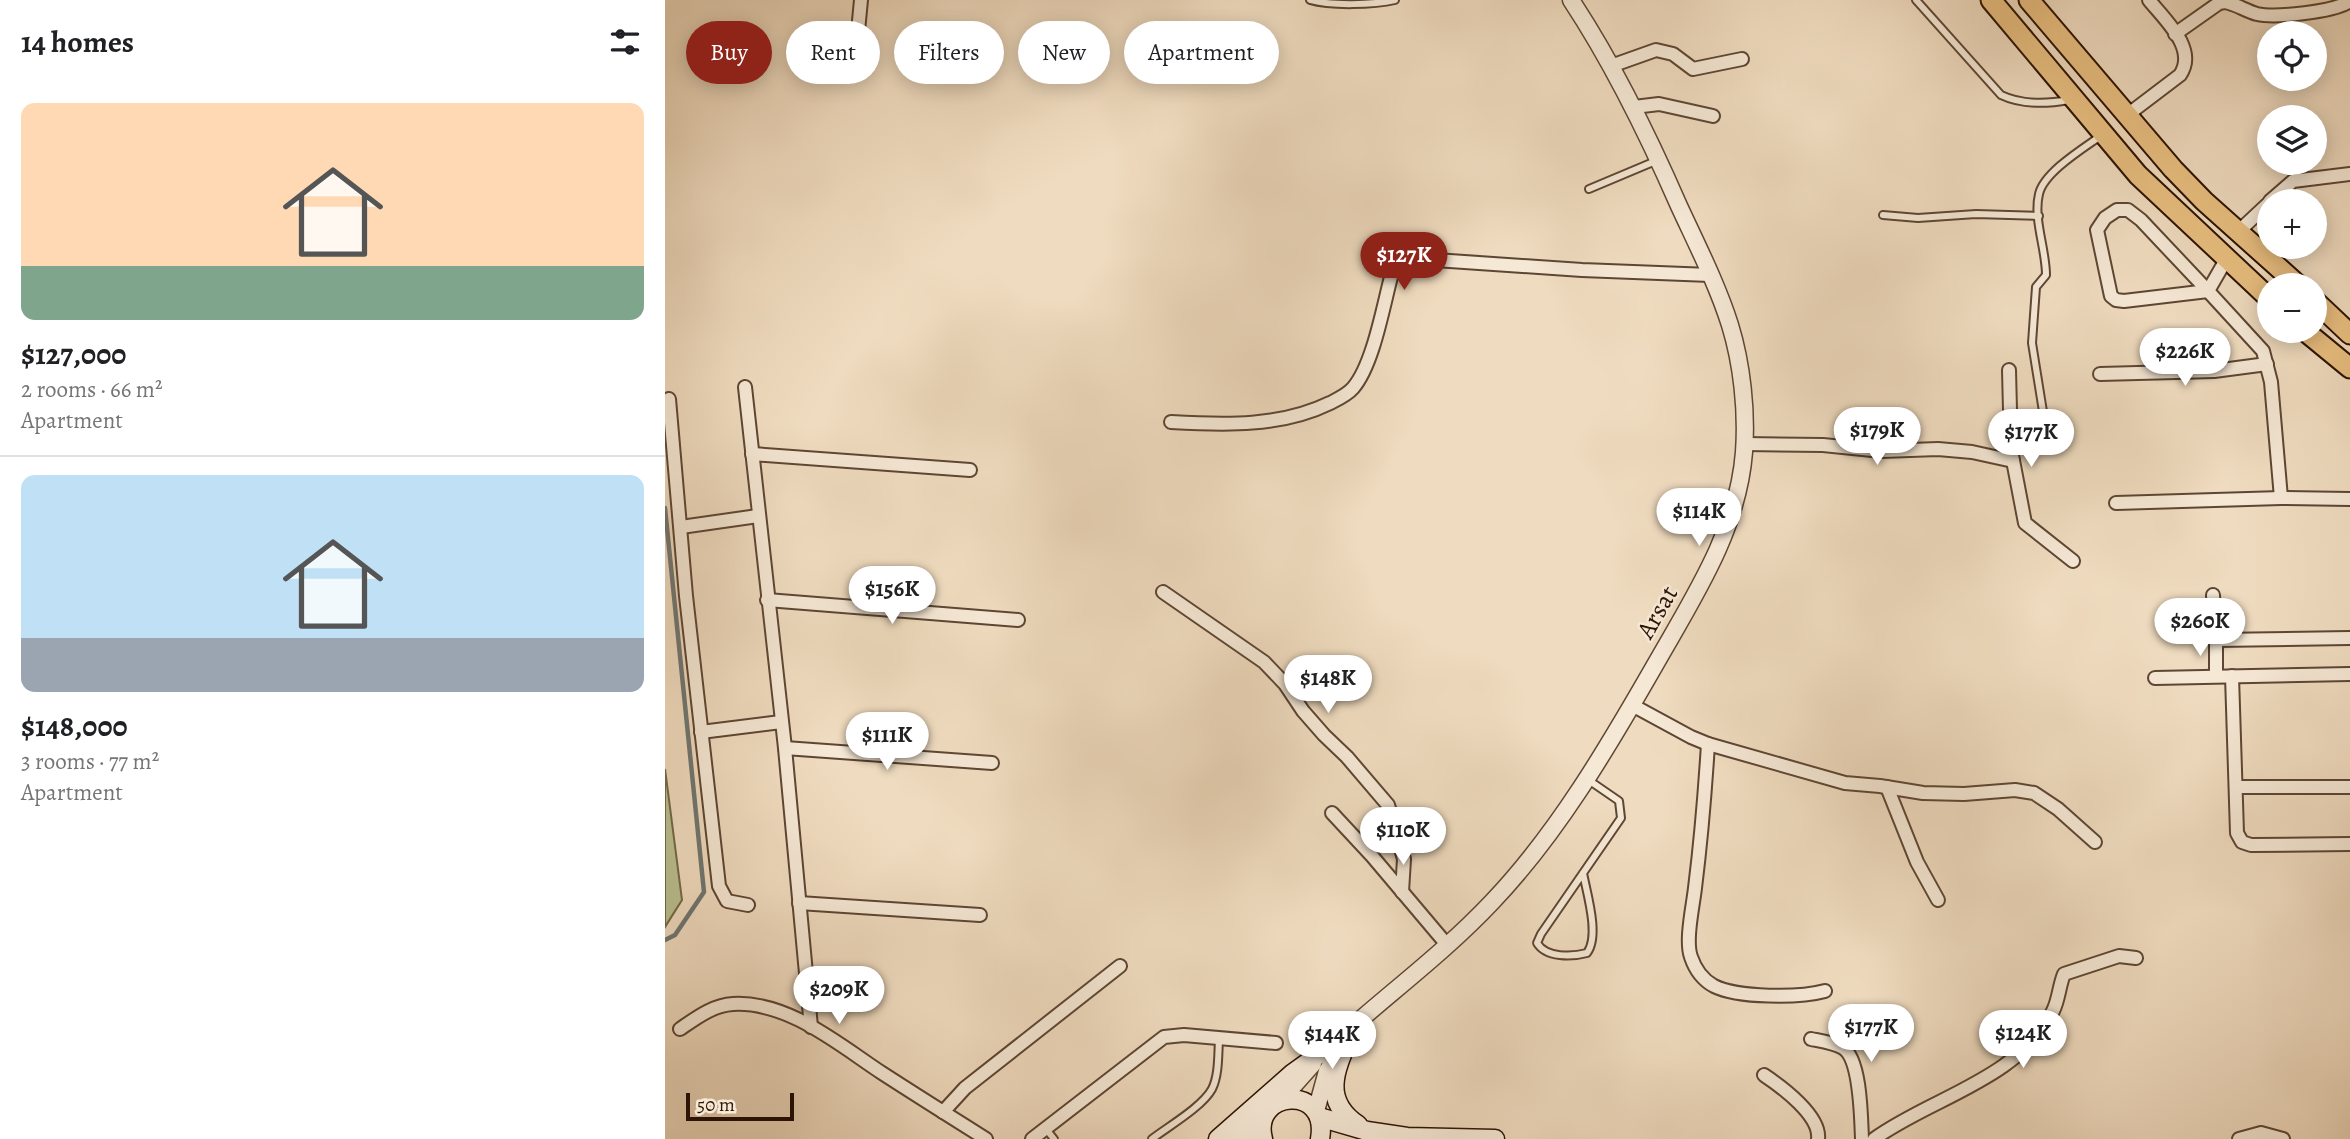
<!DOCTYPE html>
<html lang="en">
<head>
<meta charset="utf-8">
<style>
	:root { --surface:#fff; --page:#f2f2f2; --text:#202124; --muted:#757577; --line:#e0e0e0; --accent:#8f2418 }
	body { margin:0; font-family:Alegreya,serif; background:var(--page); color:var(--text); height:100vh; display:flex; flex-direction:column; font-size:26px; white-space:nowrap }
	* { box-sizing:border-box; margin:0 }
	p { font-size:23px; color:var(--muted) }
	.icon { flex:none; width:38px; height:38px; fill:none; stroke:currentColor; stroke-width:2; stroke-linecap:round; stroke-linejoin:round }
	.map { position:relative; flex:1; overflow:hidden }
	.drawer { display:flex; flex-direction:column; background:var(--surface); width:665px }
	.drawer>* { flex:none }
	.banner { position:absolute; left:21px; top:21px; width:665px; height:63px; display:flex; gap:14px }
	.buttons { position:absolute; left:1592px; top:21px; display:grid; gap:14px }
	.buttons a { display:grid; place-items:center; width:70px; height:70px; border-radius:50%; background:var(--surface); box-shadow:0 4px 18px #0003; font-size:35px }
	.scale { position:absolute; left:21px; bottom:18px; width:108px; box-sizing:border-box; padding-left:7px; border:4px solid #2d1405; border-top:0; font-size:19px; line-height:24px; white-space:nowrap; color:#2d1405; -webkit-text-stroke:5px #f5e8d5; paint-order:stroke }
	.price { position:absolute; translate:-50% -60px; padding:0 16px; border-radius:24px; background:#fff; color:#222; font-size:23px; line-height:46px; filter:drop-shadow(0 2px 4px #0008) }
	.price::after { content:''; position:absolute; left:50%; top:42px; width:21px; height:16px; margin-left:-10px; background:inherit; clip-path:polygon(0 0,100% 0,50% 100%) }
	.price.on { background:var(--accent); color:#fff }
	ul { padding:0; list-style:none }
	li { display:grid; align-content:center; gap:14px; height:371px; padding:0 21px }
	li+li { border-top:2px solid var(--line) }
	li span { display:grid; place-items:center; height:217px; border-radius:14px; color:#555 }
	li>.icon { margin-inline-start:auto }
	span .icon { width:126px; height:126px; fill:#fffc; stroke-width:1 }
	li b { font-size:30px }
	h2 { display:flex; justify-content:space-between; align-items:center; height:84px; padding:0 21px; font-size:30px }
	.chip { padding:0 24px; border-radius:32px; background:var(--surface); box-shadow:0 4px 18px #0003; font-size:24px; line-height:63px }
	.chip.on { background:var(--accent); color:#fff }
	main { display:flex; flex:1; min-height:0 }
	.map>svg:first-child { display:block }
</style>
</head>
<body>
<main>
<section class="drawer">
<h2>14 homes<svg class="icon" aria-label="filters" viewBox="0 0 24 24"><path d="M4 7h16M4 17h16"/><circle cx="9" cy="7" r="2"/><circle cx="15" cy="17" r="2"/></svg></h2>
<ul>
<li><span style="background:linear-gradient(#ffd9b3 75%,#7fa58c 0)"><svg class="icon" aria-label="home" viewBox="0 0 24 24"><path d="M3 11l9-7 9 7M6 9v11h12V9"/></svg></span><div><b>$127,000</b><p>2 rooms · 66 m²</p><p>Apartment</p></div></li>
<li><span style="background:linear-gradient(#bfe0f5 75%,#9aa5b1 0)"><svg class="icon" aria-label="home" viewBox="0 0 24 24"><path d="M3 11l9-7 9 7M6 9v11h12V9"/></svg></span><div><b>$148,000</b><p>3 rooms · 77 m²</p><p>Apartment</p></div></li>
</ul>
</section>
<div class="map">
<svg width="1685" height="1139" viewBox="0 0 1685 1139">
	<rect width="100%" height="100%" fill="#efdbbf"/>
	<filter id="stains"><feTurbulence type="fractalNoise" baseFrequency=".00286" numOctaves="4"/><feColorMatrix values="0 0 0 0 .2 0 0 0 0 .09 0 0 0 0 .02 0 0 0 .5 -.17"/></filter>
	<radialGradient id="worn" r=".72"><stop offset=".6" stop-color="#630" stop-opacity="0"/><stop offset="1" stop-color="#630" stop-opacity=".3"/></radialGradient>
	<polygon fill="#bac091" stroke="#746a4b" stroke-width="2" points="0,769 17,900 0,927"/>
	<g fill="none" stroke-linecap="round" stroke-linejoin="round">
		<polyline stroke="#707772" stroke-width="4.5" points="0,508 39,892 10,935 0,940"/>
		<g stroke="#5e4634" stroke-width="10">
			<g id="service">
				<path d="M645,0c20,6 64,5 85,0"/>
				<path d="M1251,0l85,95c21,10 46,9 68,5"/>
				<polyline points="924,189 993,160"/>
				<polyline points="1218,215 1253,218 1311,214 1374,216"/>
				<path d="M1380,424l-13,-81 4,-56 10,-12c0,-26 -13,-56 -7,-81 5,-22 45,-46 63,-59"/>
				<path d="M918,873c4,21 17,63 4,80 -15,4 -41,5 -50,-10l4,-9 80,-116 -2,-17 -32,-22"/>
				<polyline points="381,1129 389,1139"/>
				<path d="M487,1139c17,-13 50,-32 60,-50 7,-14 6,-34 7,-49"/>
			</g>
		</g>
		<g stroke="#5e4634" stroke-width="16">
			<g id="minor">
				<polyline points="193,31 196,0"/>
				<path d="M1510,34l44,-31 6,-1c11,2 21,9 32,12 18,4 78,-2 93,-13"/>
				<polyline points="946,66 991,50 1008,54 1028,69 1077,59"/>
				<polyline points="969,107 994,104 1048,116"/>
				<path d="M1461,116l54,-41c18,-26 -15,-55 -31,-75"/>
				<polyline points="1605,201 1628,181 1685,174"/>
				<polygon points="1452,210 1463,210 1476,220 1543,291 1459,301 1451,300 1446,296 1432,230 1440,218"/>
				<polyline points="1574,231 1605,202"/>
				<polyline points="1562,258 1543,291 1598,351 1606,382 1616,498"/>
				<polyline points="1344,370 1346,450 1360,523 1408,561"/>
				<polyline points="1435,374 1549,371 1602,364"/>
				<polyline points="80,387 120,748 146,1027"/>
				<polyline points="4,399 21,596 54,886 62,901 83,905"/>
				<path d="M506,422c54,3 110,5 159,-19 8,-4 17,-8 23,-15 20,-23 30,-81 38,-111l4,-10 11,-9 176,12 128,5"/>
				<polyline points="1079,444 1158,445 1217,451 1273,449 1307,452 1348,461"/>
				<polyline points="87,454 305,470"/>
				<polyline points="1451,503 1616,498 1685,499"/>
				<polyline points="16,527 93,516"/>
				<polyline points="498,592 599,662 620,684 638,711 659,735 682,757 723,805 739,859 737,892"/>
				<polyline points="1548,595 1551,640 1685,638"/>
				<polyline points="102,600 353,620"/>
				<polyline points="1551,676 1551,640"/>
				<polyline points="1567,676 1572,833 1577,842 1586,845 1685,844"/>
				<polyline points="1490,678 1685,674"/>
				<polyline points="967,705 1026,737 1043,744 1180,783 1215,786 1258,793 1299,794 1350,790 1369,793 1393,809 1430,842"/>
				<polyline points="36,732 116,722"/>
				<path d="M1043,744c-3,48 -7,96 -13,144 -2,18 -10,53 -4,69 4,12 12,23 23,29 24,12 85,12 111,5"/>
				<polyline points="120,748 327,763"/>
				<polyline points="1222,787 1252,862 1273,900"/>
				<polyline points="1571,787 1685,787"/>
				<polyline points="667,813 707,856 783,946"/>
				<polyline points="134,903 315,915"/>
				<path d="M15,1029c16,-11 33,-24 53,-25 55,-3 105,40 149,69 34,22 69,44 104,66"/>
				<path d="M1146,1039c10,2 24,4 32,9 18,11 18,71 19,91"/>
				<path d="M1099,1075c18,12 57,41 54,64"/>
				<polyline points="278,1112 300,1088 455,966"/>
				<polyline points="367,1139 499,1037 519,1035 611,1043"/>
				<path d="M1209,1139c58,-42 144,-59 179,-128 6,-12 6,-25 11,-37l55,-18 17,2"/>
				<polyline points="1574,1139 1596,1133 1618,1139"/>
			</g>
		</g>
		<g stroke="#5e4634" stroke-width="19">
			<g id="tertiary">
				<path d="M671,1041c52,-47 108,-88 156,-139 65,-68 116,-155 163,-237 38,-67 83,-134 89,-213 3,-41 -2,-88 -14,-127 -13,-41 -33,-80 -51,-119 -31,-71 -65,-141 -108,-206"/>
				<polyline points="615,1101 648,1064"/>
				<polyline points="651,1111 662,1071 672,1054"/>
			</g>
		</g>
		<g stroke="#2d1405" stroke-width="21">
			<g id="secondary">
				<path d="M685,1036c-15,34 -29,64 8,89"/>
				<polyline points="654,1117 702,1131 742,1137 830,1139"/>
				<polyline points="553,1139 628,1073 667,1045"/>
				<polyline points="573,1139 597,1122"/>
				<path d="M598,1139c-13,-49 67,-56 57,0"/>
			</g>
		</g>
		<g stroke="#2d1405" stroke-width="23">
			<g id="primary">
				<polyline points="1326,0 1473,175 1605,299"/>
				<polyline points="1364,0 1508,169 1539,201 1633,285"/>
				<polyline points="1650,301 1685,334"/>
				<polyline points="1640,331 1685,368"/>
			</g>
		</g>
		<use href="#service" stroke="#f5e8d5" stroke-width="6"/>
		<use href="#minor" stroke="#f5e8d5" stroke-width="12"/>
		<use href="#tertiary" stroke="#f5e8d5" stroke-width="16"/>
		<use href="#secondary" stroke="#f5e8d5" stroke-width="18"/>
		<use href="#primary" stroke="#e8be80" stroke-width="19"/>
	</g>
	<g text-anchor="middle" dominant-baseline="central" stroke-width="5" stroke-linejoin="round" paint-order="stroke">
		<g font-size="26" fill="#2d1405" stroke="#f5e8d5">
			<text transform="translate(992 612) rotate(-60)">Arsat</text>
		</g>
	</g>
	<rect width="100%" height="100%" filter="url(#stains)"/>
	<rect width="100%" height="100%" fill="url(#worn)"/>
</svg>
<div class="buttons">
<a><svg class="icon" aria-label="locate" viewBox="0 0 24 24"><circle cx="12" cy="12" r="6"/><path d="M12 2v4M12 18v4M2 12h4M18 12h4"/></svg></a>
<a><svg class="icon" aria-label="layers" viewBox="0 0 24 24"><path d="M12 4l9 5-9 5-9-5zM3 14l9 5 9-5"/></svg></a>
<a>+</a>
<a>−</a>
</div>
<div class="scale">50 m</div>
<b class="price on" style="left:739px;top:292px">$127K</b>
<b class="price" style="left:1520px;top:388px">$226K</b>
<b class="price" style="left:1212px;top:467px">$179K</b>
<b class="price" style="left:1366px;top:469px">$177K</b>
<b class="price" style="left:1034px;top:548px">$114K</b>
<b class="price" style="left:227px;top:626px">$156K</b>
<b class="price" style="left:1535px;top:658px">$260K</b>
<b class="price" style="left:663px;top:715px">$148K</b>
<b class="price" style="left:222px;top:772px">$111K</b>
<b class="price" style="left:738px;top:867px">$110K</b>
<b class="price" style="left:174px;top:1026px">$209K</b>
<b class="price" style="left:1206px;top:1064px">$177K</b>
<b class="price" style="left:1358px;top:1070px">$124K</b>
<b class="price" style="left:667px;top:1071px">$144K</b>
<div class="banner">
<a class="chip on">Buy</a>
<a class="chip">Rent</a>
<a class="chip">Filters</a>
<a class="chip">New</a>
<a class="chip">Apartment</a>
</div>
</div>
</main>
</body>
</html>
